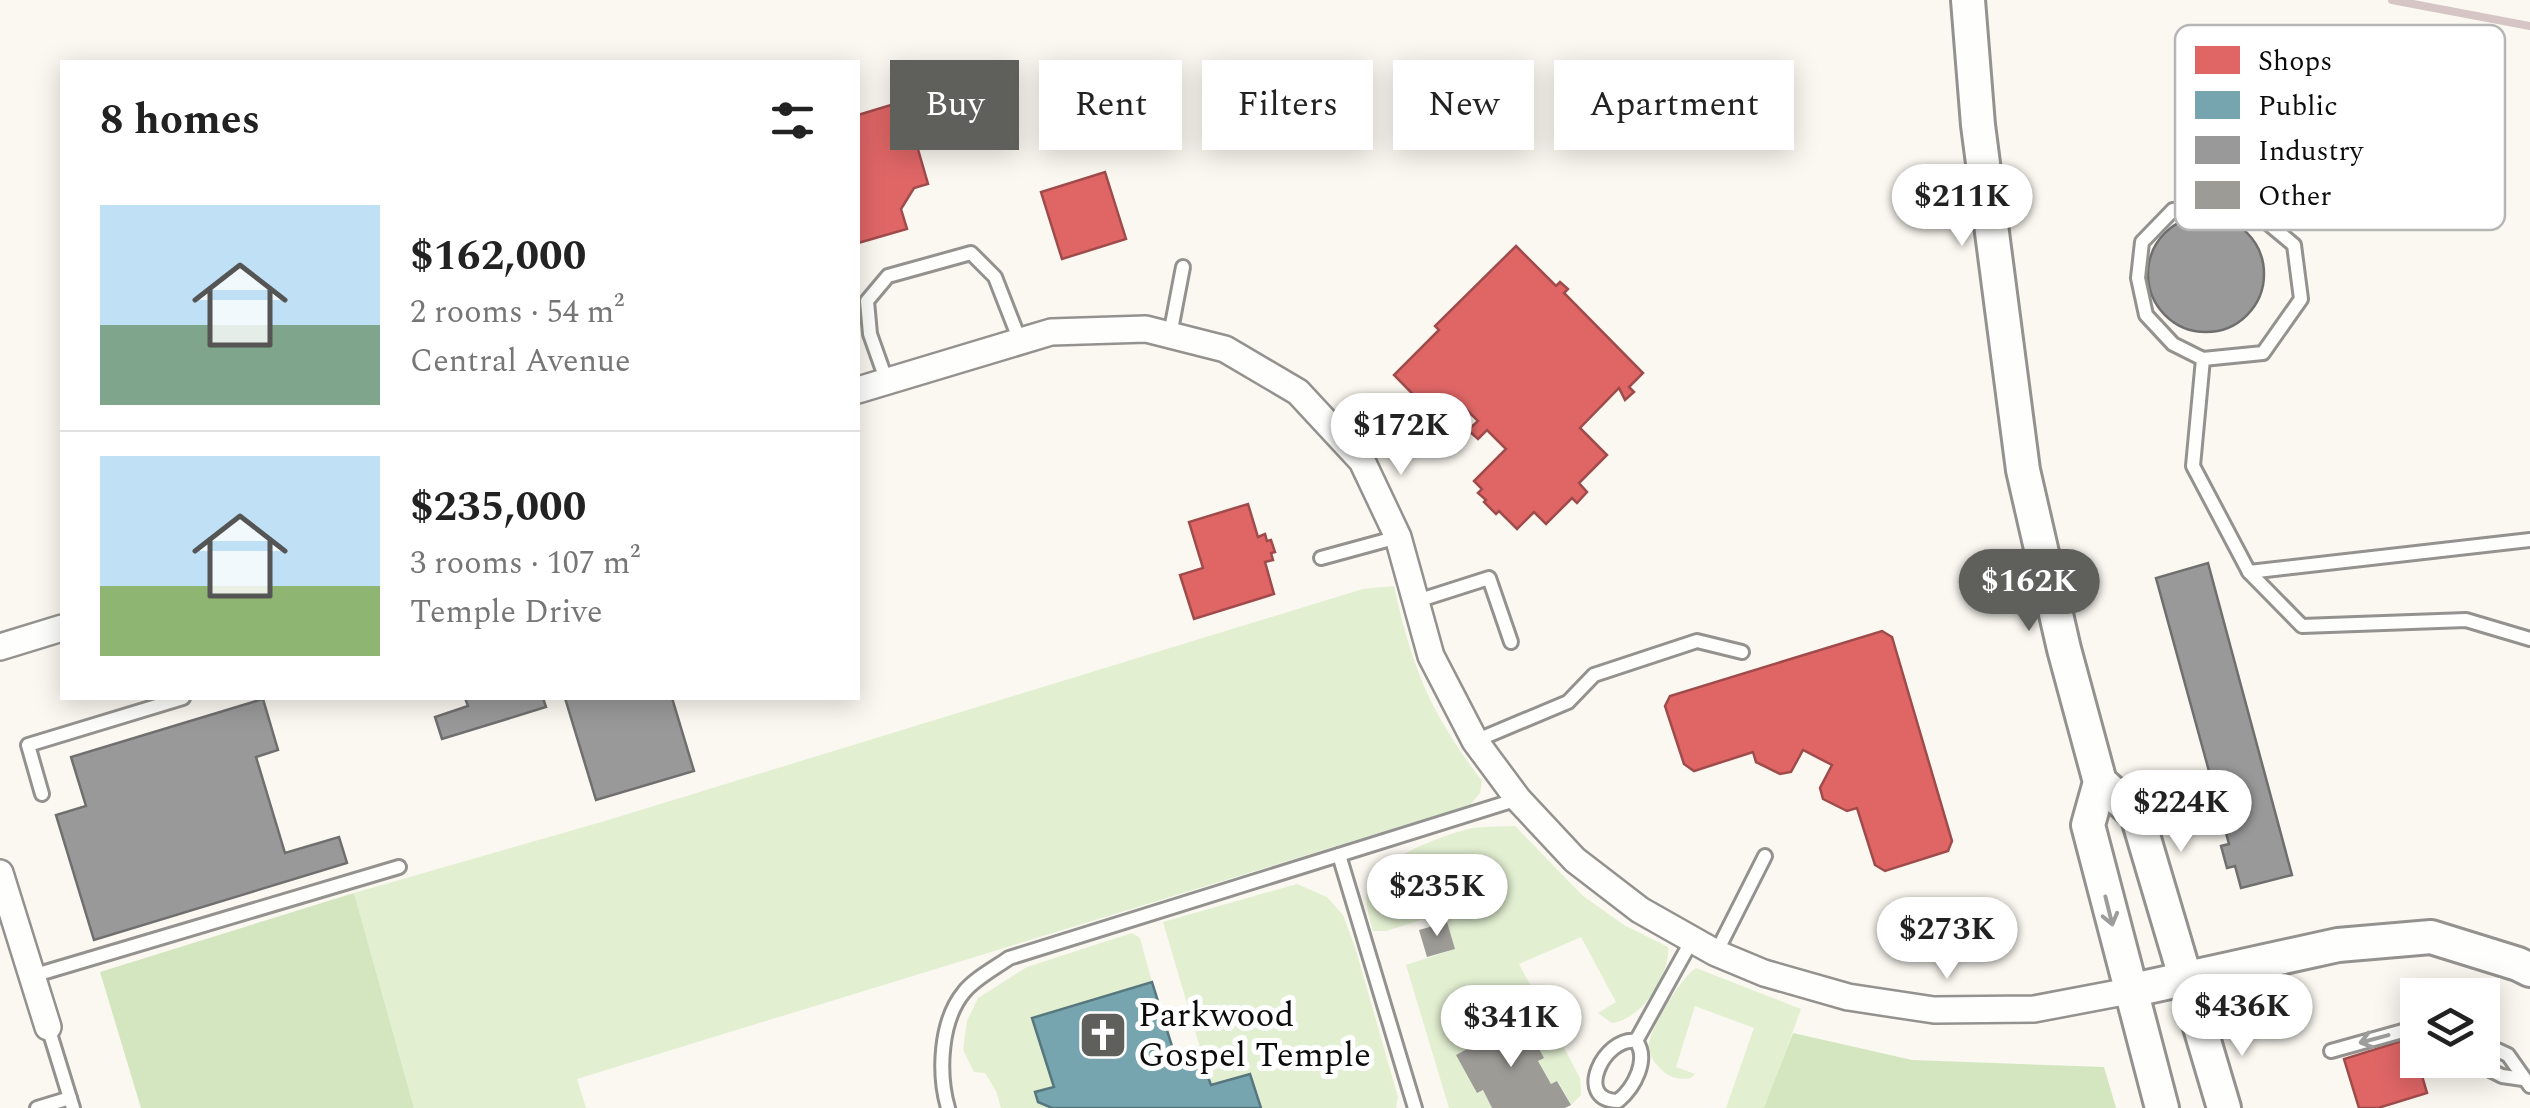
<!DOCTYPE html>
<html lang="en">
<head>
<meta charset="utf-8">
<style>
	:root { --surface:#fff; --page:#f6f6f6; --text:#222; --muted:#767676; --line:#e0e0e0; --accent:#5f5f5c }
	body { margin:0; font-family:Spectral,serif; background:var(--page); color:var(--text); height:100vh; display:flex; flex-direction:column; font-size:38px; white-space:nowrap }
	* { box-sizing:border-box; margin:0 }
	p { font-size:32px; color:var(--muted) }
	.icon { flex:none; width:55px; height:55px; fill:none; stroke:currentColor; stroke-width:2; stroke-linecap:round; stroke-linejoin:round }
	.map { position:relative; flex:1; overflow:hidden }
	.details { position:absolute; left:60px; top:60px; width:800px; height:640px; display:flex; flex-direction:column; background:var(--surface); border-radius:0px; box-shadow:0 5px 25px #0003 }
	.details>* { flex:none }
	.top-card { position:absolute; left:890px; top:60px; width:950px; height:90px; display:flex; gap:20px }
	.tools { position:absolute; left:2400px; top:978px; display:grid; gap:20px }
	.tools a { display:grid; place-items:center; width:100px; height:100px; border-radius:0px; background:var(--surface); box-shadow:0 5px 25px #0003; font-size:50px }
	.price { position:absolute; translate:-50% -85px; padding:0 22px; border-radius:35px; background:#fff; color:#222; font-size:32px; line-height:65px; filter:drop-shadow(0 2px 5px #0008) }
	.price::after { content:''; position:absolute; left:50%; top:60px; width:30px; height:22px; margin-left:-15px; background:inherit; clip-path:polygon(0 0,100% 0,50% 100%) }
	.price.on { background:var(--accent); color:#fff }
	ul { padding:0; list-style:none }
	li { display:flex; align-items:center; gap:30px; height:250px; padding:0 40px }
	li+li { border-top:2px solid var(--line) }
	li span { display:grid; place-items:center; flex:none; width:280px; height:200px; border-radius:0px; color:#555 }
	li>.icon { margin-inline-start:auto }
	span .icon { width:120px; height:120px; fill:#fffc; stroke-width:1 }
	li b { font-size:42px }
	h2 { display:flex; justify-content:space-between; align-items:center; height:120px; padding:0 40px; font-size:42px }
	.chip { padding:0 35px; border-radius:0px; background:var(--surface); box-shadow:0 5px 25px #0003; font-size:35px; line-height:90px }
	.chip.on { background:var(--accent); color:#fff }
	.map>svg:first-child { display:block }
</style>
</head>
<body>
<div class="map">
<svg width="2530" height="1108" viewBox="0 0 2530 1108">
	<rect width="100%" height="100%" fill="#faf8f0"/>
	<g fill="#e2efd1">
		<path d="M1394,586c18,83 37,128 88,195l-2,12 -10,12 -893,274 9,29h-172l-60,-215 251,-72 758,-232z"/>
		<path d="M1515,826l68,70 41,29 44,22c2,29 -26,72 -56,76l-14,-10 18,-11 -35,-65 -62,27 61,114 1,17 -10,10 -13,-24 -7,3 -13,-23 6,-4 -62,-16 -5,52 6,-3 9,18h-43l-43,-143 49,-16 -8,-27 -17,4 -3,-8 -41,13h-13c-4,-16 -10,-30 -4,-46 9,-26 73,-49 99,-56 15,-3 32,-2 47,-3z"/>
		<polygon points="1297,884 1327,897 1343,915 1355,947 1398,1097 1396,1108 1261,1108 1250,1074 1211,1085 1163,922"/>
		<polygon points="1132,933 1140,938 1152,982 1033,1018 1054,1087 1035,1093 1038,1102 1052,1108 1001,1108 996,1091 985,1073 974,1072 963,1050 967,1021 978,998 1027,967"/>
		<path d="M1696,968l105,41 -36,99h-39l28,-80 -59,-22 -19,61 19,7 -4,4c-11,2 -21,0 -29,-8 -6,-5 -12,-13 -13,-21 -3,-16 33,-73 47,-81z"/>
	</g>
	<g fill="#d3e6bf">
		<polygon points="354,893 414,1108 141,1108 100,972"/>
		<polygon points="1793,1033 1912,1060 2104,1067 2116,1108 1764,1108"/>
	</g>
	<g fill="#e06666" stroke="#a04b4b" stroke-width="2.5">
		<polygon points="904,101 928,184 914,188 901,209 907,229 858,243 858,115"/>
		<polygon points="1105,172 1126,239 1062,259 1041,192"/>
		<polygon points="1516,246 1556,286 1560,282 1568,289 1564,293 1643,373 1629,387 1634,392 1625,400 1619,388 1580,428 1607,455 1579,483 1587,492 1577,503 1572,498 1546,524 1534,512 1517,529 1499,511 1496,514 1484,502 1486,500 1478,493 1482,489 1474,481 1506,449 1487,430 1478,439 1468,430 1478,421 1466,409 1446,428 1394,375 1439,330 1435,326"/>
		<polygon points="1248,504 1258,537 1265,534 1267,541 1271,540 1275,552 1271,553 1273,560 1265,562 1274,594 1194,619 1180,575 1203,568 1189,522"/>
		<polygon points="1882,631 1892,637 1952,841 1948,851 1885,871 1875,865 1857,808 1847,811 1823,799 1820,788 1832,765 1803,750 1791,772 1780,774 1756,762 1753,752 1694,771 1684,764 1665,706 1670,696"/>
		<polygon points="2411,1038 2427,1093 2378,1108 2359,1108 2344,1059"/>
	</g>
	<polygon fill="#76a5af" stroke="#56777e" stroke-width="2.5" points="1152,982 1176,1059 1199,1053 1211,1085 1250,1074 1261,1108 1052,1108 1038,1102 1035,1092 1054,1087 1032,1018"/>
	<g fill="#999" stroke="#6f6f6f" stroke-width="2.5">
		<circle cx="2206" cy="274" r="58"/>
		<polygon points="2208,563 2292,875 2241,888 2235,866 2227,868 2221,846 2229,844 2156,578"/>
		<polygon points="465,698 543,698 546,707 442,739 435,717 468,706"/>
		<polygon points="565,698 672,698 694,771 596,800"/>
		<polygon points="263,699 278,750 256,757 285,853 339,837 347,863 94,940 56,815 86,806 71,757"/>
	</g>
	<g fill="#9d9b96">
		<polygon points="1447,922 1455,949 1427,957 1419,930"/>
		<polygon points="1522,1018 1544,1058 1538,1061 1551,1084 1557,1081 1571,1105 1565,1108 1492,1108 1483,1090 1477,1093 1456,1055 1482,1041 1474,1027 1484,1021 1491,1035"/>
	</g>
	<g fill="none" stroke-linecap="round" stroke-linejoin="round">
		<g stroke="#93928f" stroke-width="18">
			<g id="service">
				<polygon points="2207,206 2258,215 2294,245 2301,299 2263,353 2203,359 2173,344 2146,315 2138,278 2142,242 2173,210"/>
				<polyline points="1170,335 1183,267"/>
				<polyline points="2203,359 2193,466 2249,572 2302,626 2466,620 2530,639"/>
				<polyline points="887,382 870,334 867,301 888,276 971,253 995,277 1020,341"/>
				<polyline points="1321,558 1398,537"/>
				<polyline points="2249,572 2530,540"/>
				<polyline points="1417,601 1489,578 1511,642"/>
				<polyline points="1475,741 1568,702 1594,675 1697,641 1742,652"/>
				<polyline points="42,794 28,745 183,698"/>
				<polyline points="1339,855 1415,1108"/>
				<polyline points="1716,953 1765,856"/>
				<polyline points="32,976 399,867"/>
				<polyline points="48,1027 73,1108"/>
				<path d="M1636,1041c-32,-5 -63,60 -18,60 17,-14 31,-42 18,-60l56,-101"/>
				<polyline points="2482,1043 2508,1055 2530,1086"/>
				<polyline points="2331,1051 2410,1029 2418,1031"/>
				<polyline points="2470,1060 2502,1076 2523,1079"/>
				<polyline points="37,1108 70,1098"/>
				<path d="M948,1108c-10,-35 -8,-87 16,-116 10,-13 31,-24 45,-34l509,-159"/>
			</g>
		</g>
		<g stroke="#93928f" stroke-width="30">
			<g id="minor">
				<polyline points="858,390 1051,332 1146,329 1225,349 1298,392 1362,461 1398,537 1431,656 1475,741 1518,799 1575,860 1640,910 1716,953 1764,973 1848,997 1934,1010 2034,1009 2129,991"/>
				<polyline points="0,647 62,628"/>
				<polyline points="0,873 48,1027"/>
			</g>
		</g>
		<g stroke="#93928f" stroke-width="38">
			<g id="tertiary">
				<polyline points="1968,0 1978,125 2023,470 2064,649 2100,782 2088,825 2162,1108"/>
				<polyline points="2100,782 2137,815 2224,1108"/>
				<polyline points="2129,991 2338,945 2431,937 2518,964 2530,970"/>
			</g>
		</g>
		<use href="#service" stroke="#fefefd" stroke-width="12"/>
		<use href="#minor" stroke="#fefefd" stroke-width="25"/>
		<use href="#tertiary" stroke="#fefefd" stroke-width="32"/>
		<polyline stroke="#d6c5c5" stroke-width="8" points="2392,0 2530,26"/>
	</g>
	<defs><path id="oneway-shaft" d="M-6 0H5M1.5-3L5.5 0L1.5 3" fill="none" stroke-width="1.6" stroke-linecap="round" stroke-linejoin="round" transform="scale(2.5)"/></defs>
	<g stroke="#9d9d9d">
		<use href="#oneway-shaft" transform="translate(2109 911) rotate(76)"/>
		<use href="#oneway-shaft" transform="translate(2374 1039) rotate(165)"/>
	</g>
	<defs>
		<g id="church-square" transform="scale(2.5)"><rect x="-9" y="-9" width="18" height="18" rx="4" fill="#5f5f5c" stroke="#fff"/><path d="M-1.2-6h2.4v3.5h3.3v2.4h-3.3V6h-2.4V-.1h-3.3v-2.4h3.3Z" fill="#fff"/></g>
	</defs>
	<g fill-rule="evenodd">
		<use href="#church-square" x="1103" y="1035"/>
	</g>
	<g text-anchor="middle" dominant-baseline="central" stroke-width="10" stroke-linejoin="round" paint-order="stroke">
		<g font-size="35" fill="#0c0c0c" stroke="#fff" text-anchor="start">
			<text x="1138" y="1015">Parkwood<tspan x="1138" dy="40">Gospel Temple</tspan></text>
		</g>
	</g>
	<rect x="2175" y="25" width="330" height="205" rx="15" fill="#fff" stroke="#b6b6b6" stroke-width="2.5"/>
	<rect x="2195" y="46" width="45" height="28" fill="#e06666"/>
	<rect x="2195" y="91" width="45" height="28" fill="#76a5af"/>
	<rect x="2195" y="136" width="45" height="28" fill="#999"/>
	<rect x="2195" y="181" width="45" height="28" fill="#9d9b96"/>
	<g font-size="28" fill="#0c0c0c">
		<text x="2258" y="70">Shops</text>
		<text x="2258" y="115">Public</text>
		<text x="2258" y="160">Industry</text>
		<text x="2258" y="205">Other</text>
	</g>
</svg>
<div class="tools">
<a><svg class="icon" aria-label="layers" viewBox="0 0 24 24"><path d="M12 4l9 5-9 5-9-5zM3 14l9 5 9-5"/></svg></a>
</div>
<b class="price" style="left:1962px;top:249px">$211K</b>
<b class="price" style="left:1401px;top:478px">$172K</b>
<b class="price on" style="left:2029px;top:634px">$162K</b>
<b class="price" style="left:2181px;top:855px">$224K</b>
<b class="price" style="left:1437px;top:939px">$235K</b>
<b class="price" style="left:1947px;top:982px">$273K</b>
<b class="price" style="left:2242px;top:1059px">$436K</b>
<b class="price" style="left:1511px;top:1070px">$341K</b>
<div class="top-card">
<a class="chip on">Buy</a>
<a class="chip">Rent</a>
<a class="chip">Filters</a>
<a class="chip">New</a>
<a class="chip">Apartment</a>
</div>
<section class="details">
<h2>8 homes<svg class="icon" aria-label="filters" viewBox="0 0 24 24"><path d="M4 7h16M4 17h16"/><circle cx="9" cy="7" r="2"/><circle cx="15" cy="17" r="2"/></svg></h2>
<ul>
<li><span style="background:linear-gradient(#bfe0f5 60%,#7fa58c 0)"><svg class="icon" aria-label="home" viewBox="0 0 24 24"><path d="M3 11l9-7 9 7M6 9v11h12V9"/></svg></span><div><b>$162,000</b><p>2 rooms · 54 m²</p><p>Central Avenue</p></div></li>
<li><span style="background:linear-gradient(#bfe0f5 65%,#8fb573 0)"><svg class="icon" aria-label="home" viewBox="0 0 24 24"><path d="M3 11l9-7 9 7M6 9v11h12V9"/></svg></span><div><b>$235,000</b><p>3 rooms · 107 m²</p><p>Temple Drive</p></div></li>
</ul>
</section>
</div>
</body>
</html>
